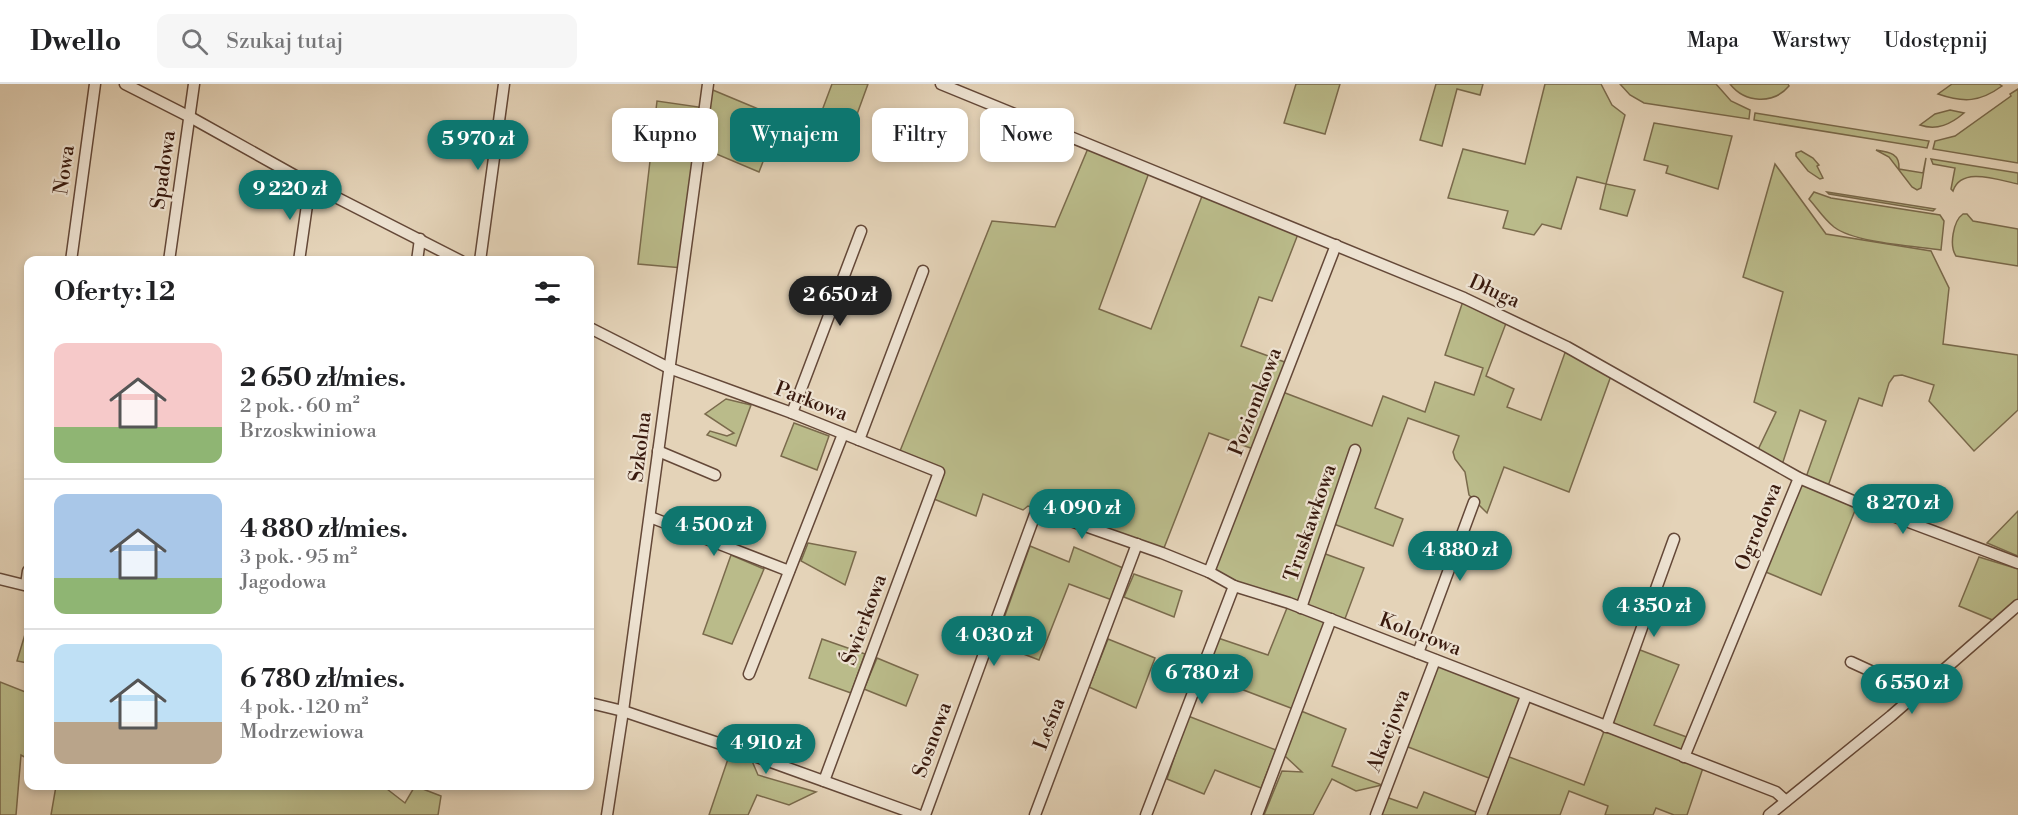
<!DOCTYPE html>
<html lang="pl">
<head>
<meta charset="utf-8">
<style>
	:root { --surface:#fff; --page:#f6f6f6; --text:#202124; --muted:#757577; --line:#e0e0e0; --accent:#0f766e }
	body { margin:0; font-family:"Libre Bodoni",serif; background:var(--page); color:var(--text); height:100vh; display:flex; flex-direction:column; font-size:22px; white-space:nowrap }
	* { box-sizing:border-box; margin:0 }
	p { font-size:20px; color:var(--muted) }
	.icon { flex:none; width:33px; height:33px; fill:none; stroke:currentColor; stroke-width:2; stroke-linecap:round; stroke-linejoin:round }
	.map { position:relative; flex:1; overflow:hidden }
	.drawer { position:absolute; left:24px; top:172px; width:570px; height:534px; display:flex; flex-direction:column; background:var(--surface); border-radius:12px; box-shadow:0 3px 9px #0003 }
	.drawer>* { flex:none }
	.banner { position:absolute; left:612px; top:24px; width:570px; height:54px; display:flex; gap:12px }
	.price { position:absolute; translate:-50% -51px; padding:0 14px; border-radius:21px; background:var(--accent); color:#fff; font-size:20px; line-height:39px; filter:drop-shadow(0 2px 3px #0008) }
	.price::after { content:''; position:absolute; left:50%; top:36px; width:18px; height:14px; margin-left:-9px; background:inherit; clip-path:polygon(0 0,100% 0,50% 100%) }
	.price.active { background:#222; color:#fff }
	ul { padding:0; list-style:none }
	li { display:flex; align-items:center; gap:18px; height:150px; padding:0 30px }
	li+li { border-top:2px solid var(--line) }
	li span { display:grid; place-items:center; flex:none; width:168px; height:120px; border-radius:12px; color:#555 }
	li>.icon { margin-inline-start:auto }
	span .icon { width:72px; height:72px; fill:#fffc; stroke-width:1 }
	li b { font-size:26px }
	h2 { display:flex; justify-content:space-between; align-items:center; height:72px; padding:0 30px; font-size:26px }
	.chip { padding:0 21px; border-radius:12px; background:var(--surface); box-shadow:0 3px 9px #0003; font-size:21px; line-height:54px }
	.chip.active { background:var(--accent); color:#fff }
	header { display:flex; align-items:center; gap:36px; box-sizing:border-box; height:84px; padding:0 30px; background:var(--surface); border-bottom:2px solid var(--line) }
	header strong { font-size:28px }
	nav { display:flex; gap:33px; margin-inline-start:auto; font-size:21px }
	.search { width:420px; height:54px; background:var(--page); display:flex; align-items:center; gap:15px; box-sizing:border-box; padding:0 21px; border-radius:12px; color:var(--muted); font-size:22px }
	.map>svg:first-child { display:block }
</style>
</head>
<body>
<header>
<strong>Dwello</strong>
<div class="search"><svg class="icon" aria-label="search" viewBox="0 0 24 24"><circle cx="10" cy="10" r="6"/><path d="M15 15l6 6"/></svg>Szukaj tutaj</div>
<nav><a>Mapa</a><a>Warstwy</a><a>Udostępnij</a></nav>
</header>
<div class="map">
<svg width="2018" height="731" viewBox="0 0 2018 731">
	<rect width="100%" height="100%" fill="#e4d3b8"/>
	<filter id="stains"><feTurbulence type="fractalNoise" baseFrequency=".00333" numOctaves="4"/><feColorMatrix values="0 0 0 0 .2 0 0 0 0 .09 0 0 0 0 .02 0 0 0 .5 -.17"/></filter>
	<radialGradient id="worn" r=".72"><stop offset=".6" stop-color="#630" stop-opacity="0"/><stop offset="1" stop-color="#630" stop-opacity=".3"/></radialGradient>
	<g fill="#babb8a" stroke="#7a6a4c" stroke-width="1.5">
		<polygon points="832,0 868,0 852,44 820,32"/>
		<polygon points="1296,0 1340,0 1325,50 1284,39"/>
		<polygon points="1436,0 1483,0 1480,11 1457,5 1442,62 1420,56"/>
		<polygon points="1545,0 1601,0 1612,21 1625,31 1606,100 1635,106 1627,132 1600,125 1606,100 1577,93 1561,145 1542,140 1534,151 1503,144 1508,127 1448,114 1463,65 1525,80"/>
		<polygon points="1620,0 1716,0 1731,17 1750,26 1749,35 1644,19 1630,11"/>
		<path d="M1730,0h58l1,2c-16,19 -44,17 -59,-2z"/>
		<path d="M1952,0h47l3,2c-22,16 -38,17 -64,8z"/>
		<polygon points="708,4 780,34 759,88 700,63 683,184 638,180 657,17 705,24"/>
		<polygon points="2018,5 2018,79 1933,65 1935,57 1955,52 2011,12 2010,10"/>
		<path d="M1950,26l14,3c-13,11 -27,18 -44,12l15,-11z"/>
		<polygon points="1755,29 1929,57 1927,64 1754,36"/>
		<polygon points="1654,39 1732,52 1718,105 1666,89 1668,82 1644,76"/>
		<polygon points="1089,62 1150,86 1099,225 1151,245 1204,107 1300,145 1272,217 1259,213 1241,262 1290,280 1280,307 1372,342 1383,312 1425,328 1435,298 1474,311 1483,284 1445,271 1464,214 1508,234 1486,292 1514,305 1507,323 1541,336 1567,263 1612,289 1569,408 1504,383 1487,429 1469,411 1465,388 1455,375 1453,368 1459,352 1408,334 1375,424 1403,435 1393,462 1331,439 1320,468 1364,484 1343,540 1331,535 1296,626 1204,591 1218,554 1268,571 1289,519 1209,488 1256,366 1209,349 1162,469 1028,422 1023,426 983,410 976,432 934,415 944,390 898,372 992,137 1055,143"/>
		<path d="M1876,66c13,2 24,3 23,19l24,4 3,-15 -5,30 -4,2 -5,-3 -23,-30z"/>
		<polygon points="1801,67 1813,74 1819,81 1817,82 1823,94 1820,95 1808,87 1796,72 1796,69"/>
		<path d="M1931,75l87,14v11c-20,-4 -57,-18 -65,7l-2,-2 4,-21 -22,-4z"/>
		<polygon points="1775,80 1826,150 1931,167 1949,204 1943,260 2018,271 2018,326 1974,367 1929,317 1934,301 1902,291 1894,292 1889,299 1882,322 1859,314 1827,405 1858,419 1821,511 1761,486 1799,394 1805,396 1826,337 1800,326 1781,384 1756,370 1776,328 1754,318 1783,208 1743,193"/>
		<path d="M1814,108l17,6 109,17 4,6 -3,29c-27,-4 -86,-7 -107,-23 -10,-8 -17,-19 -25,-28z"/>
		<polygon points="1827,108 1935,125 1933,127 1829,110"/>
		<path d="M1963,130h4l6,7 45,8v37l-62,-10c-7,-10 -3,-35 7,-42z"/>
		<polygon points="726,315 751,321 736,362 707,351 710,347 727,352 734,349 705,330"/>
		<polygon points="794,339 829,352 817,386 781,372"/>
		<polygon points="2018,427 2018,472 1987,459"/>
		<polygon points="808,459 856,468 845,501 801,477"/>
		<polygon points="1030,462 1069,478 1074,463 1123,484 1112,516 1069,500 1039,576 995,559"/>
		<polygon points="731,471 764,485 732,560 703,550"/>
		<polygon points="1979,473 2018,485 2018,516 1995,537 1959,522"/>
		<polygon points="1134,490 1182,507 1174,533 1124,513"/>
		<polygon points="26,547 28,547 28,579 17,577"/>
		<polygon points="822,555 865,570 851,609 809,594"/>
		<polygon points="1108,555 1155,574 1136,624 1089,603"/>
		<polygon points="1635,564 1679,581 1654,641 1692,655 1684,673 1704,681 1687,731 1674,731 1656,724 1653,731 1605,731 1608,722 1569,707 1560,731 1376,731 1383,712 1417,724 1424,708 1481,730 1494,696 1403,661 1435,576 1526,612 1504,671 1584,701"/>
		<polygon points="877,574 918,591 906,622 864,605"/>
		<polygon points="0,598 28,609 28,675 21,671 16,731 0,731"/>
		<polygon points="1301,627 1346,645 1332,682 1382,701 1356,707 1332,695 1313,731 1264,731 1282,687 1302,688 1285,672"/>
		<polygon points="1188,632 1276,666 1261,704 1215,686 1204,710 1167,695"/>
		<polygon points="730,669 752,677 758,691 816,708 789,721 757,711 748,731 709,731"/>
		<polygon points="56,702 383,702 405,719 415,702 441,712 438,731 51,731"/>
	</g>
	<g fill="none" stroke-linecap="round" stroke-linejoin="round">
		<g stroke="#644838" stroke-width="13">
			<g id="minor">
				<polyline points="125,0 190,33 310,100 461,177"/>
				<polyline points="941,0 1464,214 1567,263 1799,394 1858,419 2018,479"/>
				<polyline points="71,177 95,0"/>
				<polyline points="169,177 194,0"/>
				<polyline points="299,177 310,100"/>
				<polyline points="417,177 420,155"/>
				<polyline points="480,177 504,0"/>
				<polyline points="590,244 669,284 792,329 939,388 824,697"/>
				<polyline points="792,329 861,147"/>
				<polyline points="859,356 923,187"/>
				<polyline points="658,367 715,391"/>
				<polyline points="650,433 789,487"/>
				<polyline points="1209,488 1336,161"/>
				<polyline points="0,495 28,502"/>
				<polyline points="26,501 28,487"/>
				<polyline points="1301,524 1355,366"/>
				<polyline points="1418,569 1474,418"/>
				<polyline points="1851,578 1901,601 1911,613"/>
				<polyline points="749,590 843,350"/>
				<polyline points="590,619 623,627 721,660 918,731"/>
				<polyline points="1606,643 1674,455"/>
				<polyline points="1684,673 1799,394"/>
				<polyline points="607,731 623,627 708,0"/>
				<polyline points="925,731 1037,425 1162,469 1209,488 1234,502 1289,519 1776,708 1786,717"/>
				<polyline points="1035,731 1137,460"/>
				<polyline points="1146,731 1234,502"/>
				<polyline points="1257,731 1331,535"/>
				<polyline points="1376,731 1435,576"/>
				<polyline points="1481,731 1526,612"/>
				<polyline points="1769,731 1891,632 2018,521"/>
			</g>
		</g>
		<use href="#minor" stroke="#ede2d1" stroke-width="10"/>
	</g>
	<g text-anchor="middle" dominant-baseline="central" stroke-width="4.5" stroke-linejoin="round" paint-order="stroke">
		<g font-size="20" fill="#391a0e" stroke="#ede2d1">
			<text transform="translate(65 86) rotate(-82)">Nowa</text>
			<text transform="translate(164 86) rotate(-82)">Spadowa</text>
			<text transform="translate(1494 208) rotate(24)">Długa</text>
			<text transform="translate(811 318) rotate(21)">Parkowa</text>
			<text transform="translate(1256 318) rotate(-69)">Poziomkowa</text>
			<text transform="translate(641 363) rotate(-83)">Szkolna</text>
			<text transform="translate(1311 439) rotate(-71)">Truskawkowa</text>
			<text transform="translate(1759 443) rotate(-68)">Ogrodowa</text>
			<text transform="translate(865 536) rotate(-70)">Świerkowa</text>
			<text transform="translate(1420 551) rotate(21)">Kolorowa</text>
			<text transform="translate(1050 640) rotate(-69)">Leśna</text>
			<text transform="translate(1389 647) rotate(-69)">Akacjowa</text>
			<text transform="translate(933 656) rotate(-70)">Sosnowa</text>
		</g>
	</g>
	<rect width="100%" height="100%" filter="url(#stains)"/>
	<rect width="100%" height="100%" fill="url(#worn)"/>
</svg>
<b class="price" style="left:478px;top:87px">5 970 zł</b>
<b class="price" style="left:290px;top:137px">9 220 zł</b>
<b class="price active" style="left:840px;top:243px">2 650 zł</b>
<b class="price" style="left:1903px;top:451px">8 270 zł</b>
<b class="price" style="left:1082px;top:456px">4 090 zł</b>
<b class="price" style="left:714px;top:473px">4 500 zł</b>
<b class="price" style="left:1460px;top:498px">4 880 zł</b>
<b class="price" style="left:1654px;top:554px">4 350 zł</b>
<b class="price" style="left:994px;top:583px">4 030 zł</b>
<b class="price" style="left:1202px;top:621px">6 780 zł</b>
<b class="price" style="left:1912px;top:631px">6 550 zł</b>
<b class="price" style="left:766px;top:691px">4 910 zł</b>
<div class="banner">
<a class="chip">Kupno</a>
<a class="chip active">Wynajem</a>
<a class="chip">Filtry</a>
<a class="chip">Nowe</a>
</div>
<section class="drawer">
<h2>Oferty: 12<svg class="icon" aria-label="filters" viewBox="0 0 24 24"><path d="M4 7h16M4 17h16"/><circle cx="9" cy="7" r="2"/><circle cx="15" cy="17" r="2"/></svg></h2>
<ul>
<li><span style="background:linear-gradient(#f6c9c9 70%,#8fb573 0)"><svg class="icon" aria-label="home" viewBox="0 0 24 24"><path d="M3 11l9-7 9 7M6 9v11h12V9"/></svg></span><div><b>2 650 zł/mies.</b><p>2 pok. · 60 m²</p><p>Brzoskwiniowa</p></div></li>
<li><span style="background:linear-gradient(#a9c7e8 70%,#8fb573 0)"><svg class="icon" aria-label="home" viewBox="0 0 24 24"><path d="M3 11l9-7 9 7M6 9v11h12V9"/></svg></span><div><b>4 880 zł/mies.</b><p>3 pok. · 95 m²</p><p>Jagodowa</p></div></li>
<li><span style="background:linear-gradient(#bfe0f5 65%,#b9a48a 0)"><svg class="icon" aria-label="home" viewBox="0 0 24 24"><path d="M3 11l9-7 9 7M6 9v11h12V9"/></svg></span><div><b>6 780 zł/mies.</b><p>4 pok. · 120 m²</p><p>Modrzewiowa</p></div></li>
</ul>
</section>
</div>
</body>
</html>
